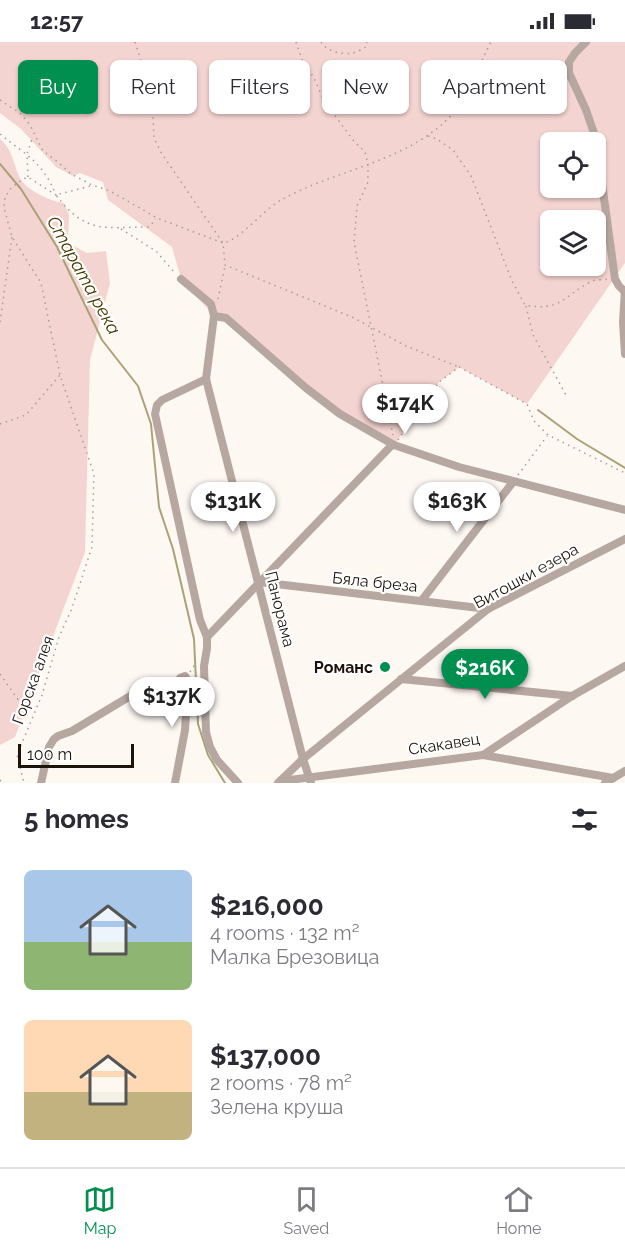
<!DOCTYPE html>
<html lang="en">
<head>
<meta charset="utf-8">
<style>
	:root { --surface:#fff; --page:#f7f7f7; --text:#2b2b33; --muted:#7c7c81; --line:#e1e1e2; --accent:#008f4e }
	body { margin:0; font-family:Raleway,sans-serif; background:var(--page); color:var(--text); height:100vh; display:flex; flex-direction:column; font-size:22px; white-space:nowrap }
	* { box-sizing:border-box; margin:0 }
	p { font-size:20px; color:var(--muted) }
	.icon { flex:none; width:33px; height:33px; fill:none; stroke:currentColor; stroke-width:2; stroke-linecap:round; stroke-linejoin:round }
	.map { position:relative; height:741px; overflow:hidden }
	.panel { display:flex; flex-direction:column; background:var(--surface); flex:1 }
	.panel>* { flex:none }
	.top-card { position:absolute; left:18px; top:18px; width:590px; height:54px; display:flex; gap:12px }
	.fabs { position:absolute; left:540px; top:90px; display:grid; gap:12px }
	.fabs a { display:grid; place-items:center; width:66px; height:66px; border-radius:9px; background:var(--surface); box-shadow:0 2px 4px #0004; font-size:30px }
	.scale { position:absolute; left:18px; bottom:15px; width:116px; box-sizing:border-box; padding-left:6px; border:3px solid #1c130b; border-top:0; font-size:16px; line-height:21px; white-space:nowrap; color:#1c130b; -webkit-text-stroke:4px #fff; paint-order:stroke }
	.price { position:absolute; translate:-50% -51px; padding:0 14px; border-radius:21px; background:#fff; color:#222; font-size:20px; line-height:39px; filter:drop-shadow(0 2px 3px #0008) }
	.price::after { content:''; position:absolute; left:50%; top:36px; width:18px; height:14px; margin-left:-9px; background:inherit; clip-path:polygon(0 0,100% 0,50% 100%) }
	.price.on { background:var(--accent); color:#fff }
	ul { padding:0; list-style:none }
	li { display:flex; align-items:center; gap:18px; height:150px; padding:0 24px }
	li span { display:grid; place-items:center; flex:none; width:168px; height:120px; border-radius:9px; color:#555 }
	li>.icon { margin-inline-start:auto }
	span .icon { width:72px; height:72px; fill:#fffc; stroke-width:1 }
	li b { font-size:26px }
	h2 { display:flex; justify-content:space-between; align-items:center; height:72px; padding:0 24px; font-size:26px }
	.pill { padding:0 21px; border-radius:9px; background:var(--surface); box-shadow:0 2px 4px #0004; font-size:21px; line-height:54px }
	.pill.on { background:var(--accent); color:#fff }
	.status { display:flex; justify-content:space-between; align-items:center; height:42px; padding:0 30px; background:var(--surface); direction:ltr }
	.status svg { height:16px; fill:currentColor }
	.tab-bar { display:flex; justify-content:space-around; align-items:center; height:84px; border-top:2px solid var(--line); background:var(--surface); font-size:16px; color:var(--muted) }
	.tab-bar a { display:grid; justify-items:center; gap:3px }
	.tab-bar .on { color:var(--accent) }
	.map>svg:first-child { display:block }
</style>
</head>
<body>
<div class="status"><b>12:57</b><svg viewBox="0 0 49 12"><path d="M0 12V9h3v3zM5 12V6h3v6zM10 12V3h3v9zM15 12V0h3v12zM26 1h20v11H26zM47 4h2v5h-2z"/></svg></div>
<div class="map">
<svg width="625" height="741" viewBox="0 0 625 741">
	<rect width="100%" height="100%" fill="#fef8f3"/>
	<g fill="#f4d4d0" fill-rule="evenodd">
		<path d="M0,0h625v221l-98,141 -68,-37 -20,15 -45,63 -54,-31 -114,-95 -12,-3 -33,-37 -9,-32 -64,-47 -5,-18 -23,-9 -7,3 -17,-9 -35,-38 -21,-16zM550,100h46v46h-46zM550,178h46v46h-46z"/>
		<path d="M0,97c14,11 13,28 22,42 7,10 30,21 42,22l5,12 -1,28 19,10 19,-2 4,32 -20,77 -5,192 -70,185 -15,8z"/>
	</g>
	<g fill="none" stroke-linecap="round" stroke-linejoin="round">
		<g stroke="#aaa276" stroke-width="2">
			<polyline points="0,122 21,147 57,205 102,298 138,344 151,382 159,465 173,507 194,597 198,682 208,713 225,741"/>
			<polyline points="538,368 577,397 625,426"/>
		</g>
		<g stroke="#a59e97" stroke-width="1.5" stroke-dasharray="1.5 4.5" stroke-linecap="butt">
			<polyline points="135,0 152,54 154,96 162,112 223,201 225,223 354,276 406,304 459,325"/>
			<polyline points="296,0 303,20 314,36 324,59 353,98 365,110 368,122 368,140 357,164 354,200 393,393"/>
			<path d="M321,0c5,9 21,13 31,11 4,0 10,-4 14,-6l1,-5"/>
			<path d="M0,58l20,13 10,12 13,26 15,11 13,12 21,11 18,6 47,27 66,25c16,-2 41,-34 58,-43 55,-31 132,-39 174,-89 16,-20 24,-47 36,-69"/>
			<path d="M0,92c27,22 42,27 56,61l-28,-18 -5,2 -12,9 -6,9 -1,11 8,29 29,46 19,92 34,99 -2,73 -20,61 -13,29 -17,58 -25,60 7,28"/>
			<path d="M428,94l9,3 16,11 18,26 41,105 13,24c35,7 39,-9 65,-23 5,-3 13,-2 18,-3"/>
			<polyline points="28,135 27,112 33,94"/>
			<path d="M90,144l-34,9c30,40 49,32 93,32l7,-8"/>
			<polyline points="121,187 156,209 175,231"/>
			<polyline points="218,257 225,224"/>
			<polyline points="526,264 533,293 566,353"/>
			<polyline points="0,280 12,195"/>
			<polyline points="0,382 26,373 60,333"/>
			<polyline points="398,398 439,340 459,325 527,362 534,379 548,393 625,431"/>
			<polyline points="518,433 547,394"/>
			<polyline points="190,630 196,621"/>
			<polyline points="0,632 31,676"/>
			<polyline points="0,738 2,741"/>
		</g>
		<g stroke="#b6a7a1" stroke-width="8">
			<polyline points="586,0 575,11 569,20 569,31 586,68 596,97 615,237 619,244 624,249"/>
			<polyline points="181,237 211,262 214,274 206,337 303,717 311,741"/>
			<polyline points="625,248 623,280 625,312"/>
			<polyline points="214,274 226,276 306,346 340,372 394,403 459,425 625,468"/>
			<polyline points="206,337 162,358 157,363 155,372 200,578 207,595 207,606 204,624 206,690 210,705 217,718 238,741"/>
			<polyline points="259,540 488,567"/>
			<polyline points="422,558 513,440"/>
			<polyline points="207,595 391,404 394,403"/>
			<polyline points="401,637 572,654"/>
			<polyline points="483,713 613,736"/>
			<polyline points="282,739 483,713 572,654 625,624"/>
			<polyline points="41,741 49,705 54,697 58,694 72,689 132,653 143,650 167,655 172,654 180,636 185,634 188,639 185,688 175,741"/>
			<polyline points="278,741 303,717 488,567 625,497"/>
			<polyline points="605,741 625,729"/>
		</g>
	</g>
	<circle fill="#008f4e" stroke="#fff" stroke-width="2" cx="385" cy="625" r="6"/>
	<g text-anchor="middle" dominant-baseline="central" stroke-width="4.5" stroke-linejoin="round" paint-order="stroke">
		<g font-size="16" fill="#1c130b" stroke="#fff">
			<text transform="translate(526 534) rotate(-29)">Витошки езера</text>
			<text transform="translate(375 540) rotate(6)">Бяла бреза</text>
			<text transform="translate(280 567) rotate(76)">Панорама</text>
			<text transform="translate(33 638) rotate(-70)">Горска алея</text>
			<text transform="translate(444 702) rotate(-9)">Скакавец</text>
		</g>
		<g font-size="16" font-weight="bold" fill="#1c130b" stroke="#fff" text-anchor="end">
			<text x="373" y="625">Романс</text>
		</g>
		<g font-size="18" font-style="italic" fill="#443a00" stroke="#fff">
			<text transform="translate(84 233) rotate(61)">Старата река</text>
		</g>
	</g>
</svg>
<div class="fabs">
<a><svg class="icon" aria-label="locate" viewBox="0 0 24 24"><circle cx="12" cy="12" r="6"/><path d="M12 2v4M12 18v4M2 12h4M18 12h4"/></svg></a>
<a><svg class="icon" aria-label="layers" viewBox="0 0 24 24"><path d="M12 4l9 5-9 5-9-5zM3 14l9 5 9-5"/></svg></a>
</div>
<div class="scale">100 m</div>
<b class="price" style="left:405px;top:393px">$174K</b>
<b class="price" style="left:233px;top:491px">$131K</b>
<b class="price" style="left:457px;top:491px">$163K</b>
<b class="price on" style="left:485px;top:658px">$216K</b>
<b class="price" style="left:172px;top:686px">$137K</b>
<div class="top-card">
<a class="pill on">Buy</a>
<a class="pill">Rent</a>
<a class="pill">Filters</a>
<a class="pill">New</a>
<a class="pill">Apartment</a>
</div>
</div>
<section class="panel">
<h2>5 homes<svg class="icon" aria-label="filters" viewBox="0 0 24 24"><path d="M4 7h16M4 17h16"/><circle cx="9" cy="7" r="2"/><circle cx="15" cy="17" r="2"/></svg></h2>
<ul>
<li><span style="background:linear-gradient(#a9c7e8 60%,#8fb573 0)"><svg class="icon" aria-label="home" viewBox="0 0 24 24"><path d="M3 11l9-7 9 7M6 9v11h12V9"/></svg></span><div><b>$216,000</b><p>4 rooms · 132 m²</p><p>Малка Брезовица</p></div></li>
<li><span style="background:linear-gradient(#ffd9b3 60%,#c2b280 0)"><svg class="icon" aria-label="home" viewBox="0 0 24 24"><path d="M3 11l9-7 9 7M6 9v11h12V9"/></svg></span><div><b>$137,000</b><p>2 rooms · 78 m²</p><p>Зелена круша</p></div></li>
</ul>
</section>
<nav class="tab-bar">
<a class="on"><svg class="icon" aria-label="map" viewBox="0 0 24 24"><path d="M3 6l6-2 6 2 6-2v14l-6 2-6-2-6 2zM9 4v14M15 6v14"/></svg>Map</a>
<a><svg class="icon" aria-label="saved" viewBox="0 0 24 24"><path d="M7 4h10v16l-5-4-5 4z"/></svg>Saved</a>
<a><svg class="icon" aria-label="home" viewBox="0 0 24 24"><path d="M3 11l9-7 9 7M6 9v11h12V9"/></svg>Home</a>
</nav>
</body>
</html>
